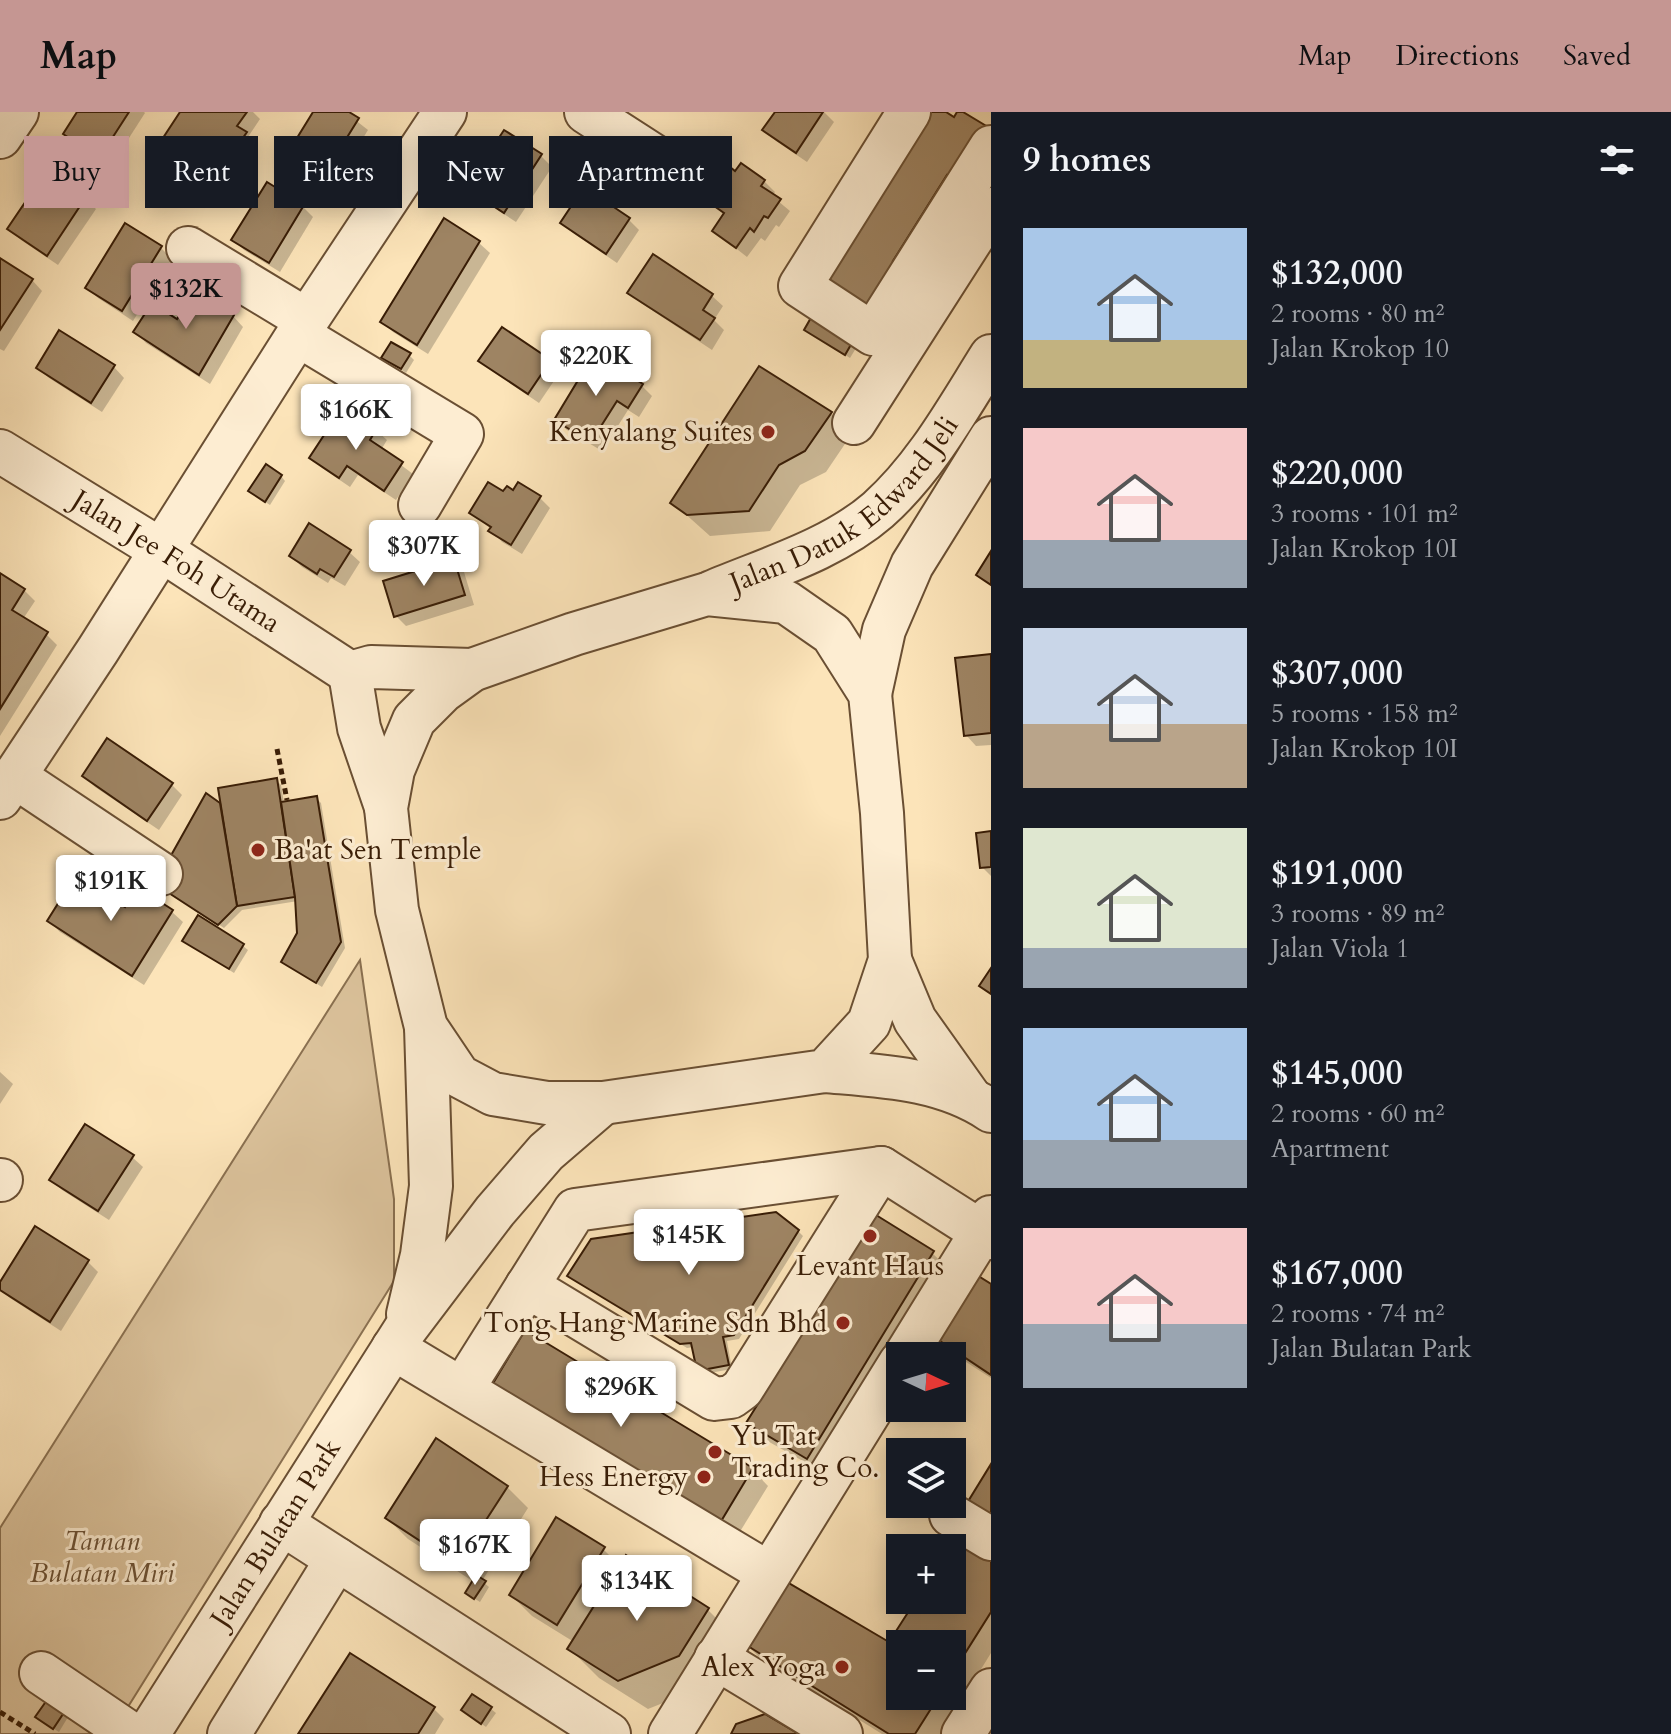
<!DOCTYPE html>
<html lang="en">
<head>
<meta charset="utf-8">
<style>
	:root { --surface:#171b24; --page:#242831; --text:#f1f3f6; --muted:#9ea1a6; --accent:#c59692 }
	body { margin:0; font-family:Cardo,serif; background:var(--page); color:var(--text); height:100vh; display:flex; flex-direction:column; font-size:30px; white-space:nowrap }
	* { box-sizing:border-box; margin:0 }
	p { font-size:26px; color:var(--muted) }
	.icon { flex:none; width:44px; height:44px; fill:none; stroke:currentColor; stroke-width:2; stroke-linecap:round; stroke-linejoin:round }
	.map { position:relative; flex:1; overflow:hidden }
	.side { display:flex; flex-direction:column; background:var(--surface); width:680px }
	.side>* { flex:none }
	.top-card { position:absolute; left:24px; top:24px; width:760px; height:72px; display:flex; gap:16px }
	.needle { width:52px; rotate:94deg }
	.fabs { position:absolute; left:886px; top:1230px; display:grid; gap:16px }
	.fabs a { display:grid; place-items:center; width:80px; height:80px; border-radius:0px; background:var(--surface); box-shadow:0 4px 20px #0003; font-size:40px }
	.price { position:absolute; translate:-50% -68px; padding:0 18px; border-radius:8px; background:#fff; color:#222; font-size:26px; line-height:52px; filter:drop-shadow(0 2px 4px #0008) }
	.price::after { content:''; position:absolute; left:50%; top:48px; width:24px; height:18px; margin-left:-12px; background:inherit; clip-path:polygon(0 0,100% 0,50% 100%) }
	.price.current { background:var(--accent); color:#111 }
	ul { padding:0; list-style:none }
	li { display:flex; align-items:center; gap:24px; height:200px; padding:0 32px }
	li span { display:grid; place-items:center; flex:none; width:224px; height:160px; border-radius:0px; color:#555 }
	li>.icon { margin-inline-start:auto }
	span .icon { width:96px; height:96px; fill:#fffc; stroke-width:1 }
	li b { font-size:34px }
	h2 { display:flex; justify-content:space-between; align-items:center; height:96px; padding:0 32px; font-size:34px }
	.tag { padding:0 28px; border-radius:0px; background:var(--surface); box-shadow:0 4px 20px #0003; font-size:28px; line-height:72px }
	.tag.current { background:var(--accent); color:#111 }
	header { display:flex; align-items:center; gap:48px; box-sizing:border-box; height:112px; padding:0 40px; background:var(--accent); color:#111 }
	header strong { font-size:38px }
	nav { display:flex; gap:44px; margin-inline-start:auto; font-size:28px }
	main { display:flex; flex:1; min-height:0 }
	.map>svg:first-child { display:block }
</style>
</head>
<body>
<header>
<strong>Map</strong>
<nav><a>Map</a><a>Directions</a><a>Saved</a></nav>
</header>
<main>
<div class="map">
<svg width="991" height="1622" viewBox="0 0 991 1622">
	<rect width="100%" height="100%" fill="#fce4b9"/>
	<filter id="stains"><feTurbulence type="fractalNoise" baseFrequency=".0025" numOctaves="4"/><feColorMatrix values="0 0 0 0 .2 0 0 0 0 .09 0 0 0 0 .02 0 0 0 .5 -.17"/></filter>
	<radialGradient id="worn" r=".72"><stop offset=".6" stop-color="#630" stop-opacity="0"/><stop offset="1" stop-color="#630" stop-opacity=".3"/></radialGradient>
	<polygon fill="#dbc29b" stroke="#8a7050" stroke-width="2" points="360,848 394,1087 394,1169 111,1622 0,1622 0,1416"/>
	<g fill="#0003" fill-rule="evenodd">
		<polygon points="80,0 144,0 145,1 111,54 77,32 66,21"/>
		<polygon points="183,0 253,0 260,7 248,25 256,32 243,52 239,50 225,71 174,40 163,29"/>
		<polygon points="315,0 345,0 368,18 336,70 302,49 291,39"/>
		<polygon points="777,0 824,0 834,10 807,50 776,29 765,18"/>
		<polygon points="943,0 954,8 986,17 904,159 851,201"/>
		<polygon points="504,20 541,44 552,55 516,110 480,86 469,75"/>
		<polygon points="48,61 85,87 96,97 58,153 21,128 10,117"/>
		<polygon points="764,69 775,80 772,84 790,99 779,115 776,113 765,129 761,126 747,145 714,119 725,103 709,89"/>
		<polygon points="302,94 313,105 280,160 244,138 234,128"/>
		<polygon points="628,107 639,118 617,151 573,121 563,111"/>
		<polygon points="444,109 479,131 490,141 428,242 393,220 382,209"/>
		<polygon points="126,114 161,136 172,147 133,209 98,186 88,176"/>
		<polygon points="0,148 32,168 42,179 4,239 0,237"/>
		<polygon points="630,180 712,184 723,194 714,208 724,218 712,238 641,191"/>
		<polygon points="233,204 243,215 210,272 146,231 136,220 178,210"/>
		<polygon points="806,218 861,228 850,246"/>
		<polygon points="409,243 414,248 406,261 384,246"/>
		<polygon points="481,249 550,249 560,260 539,291 492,259"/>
		<polygon points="114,255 124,266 102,300 49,266 38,256"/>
		<polygon points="642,274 652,284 639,305 628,298 602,339 567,318 556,307"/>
		<polygon points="350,300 376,318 387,328 381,338 413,362 396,388 358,363 350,375 322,356 311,346 340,315"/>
		<polygon points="831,302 851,323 826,360 800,373 770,419 710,424 673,391"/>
		<polygon points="281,364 285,369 270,393 256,384"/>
		<polygon points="504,382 539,385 550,396 522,442 502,430 492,418 471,401"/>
		<polygon points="349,440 360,450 345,474 331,466 328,471 302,455 291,444"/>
		<polygon points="453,449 464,460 474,493 406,514 396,504"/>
		<polygon points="0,463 24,478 35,489 23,507 46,522 57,533 0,624"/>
		<polygon points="991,544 991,633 976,634 966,623"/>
		<polygon points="84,664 172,673 182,683 159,718 95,675"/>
		<polygon points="276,668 281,673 284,691 316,686 321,691 345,836 322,875 288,854 299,822 298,789 242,798 224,816 163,776 207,684 223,695"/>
		<polygon points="991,721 991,764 982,755"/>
		<polygon points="138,778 172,800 183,810 144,873 60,820 49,809 126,798"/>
		<polygon points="190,833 243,834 248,838 234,861"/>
		<polygon points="0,960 13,972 0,992"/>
		<polygon points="132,1045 143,1055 109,1108 62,1078 52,1068"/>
		<polygon points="798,1119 803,1124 739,1227 727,1229 732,1257 704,1262 694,1235 687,1236 575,1168"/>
		<polygon points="932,1141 949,1157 824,1361 764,1327 748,1311"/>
		<polygon points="88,1150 98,1160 61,1219 10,1186 0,1176 0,1174"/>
		<polygon points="991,1174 991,1266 952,1241 936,1225"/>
		<polygon points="507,1294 752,1357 768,1374 733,1431"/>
		<polygon points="507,1375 528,1396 482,1469 489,1475 480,1490 472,1485 474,1470 408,1427 387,1406"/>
		<path d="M957,1427l34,22v92l-50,81h-59l-121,-75 -16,-16 145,2 28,-45h34l-1,-52zM900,1532h52v52h-52z"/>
		<polygon points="603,1437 621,1455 708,1498 737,1527 708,1573 648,1597 599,1566 570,1537 574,1530 532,1504 511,1483"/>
		<polygon points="434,1597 444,1607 435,1622 301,1622"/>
		<polygon points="491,1597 496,1601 486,1615 468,1602"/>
		<polygon points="63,1601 68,1605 59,1620 43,1610"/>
	</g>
	<g fill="#9e8463" stroke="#391d06" stroke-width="2">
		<polygon points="77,0 129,0 100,45 63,22"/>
		<polygon points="180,0 247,0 237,14 247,20 231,43 227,41 214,62 161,29"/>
		<polygon points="313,0 349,0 359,6 325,61 289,39"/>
		<polygon points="775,0 823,0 796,41 762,18"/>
		<polygon points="926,0 946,0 954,5 957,0 963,0 988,15 955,68 947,63 893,149 902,154 868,209 819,172"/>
		<polygon points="504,18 542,42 504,101 466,76"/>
		<polygon points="741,51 765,68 761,74 781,87 768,106 764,104 754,120 750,116 736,136 712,119 724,101 707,89 730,55 735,59"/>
		<polygon points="47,58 86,85 47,144 7,117"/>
		<polygon points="267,70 304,93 269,151 231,128"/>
		<polygon points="584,75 630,106 606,142 560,111"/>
		<polygon points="444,106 480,129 417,233 380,210"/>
		<polygon points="125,111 162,134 122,199 85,176"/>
		<polygon points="653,142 713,182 703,198 715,206 700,228 627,181"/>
		<polygon points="0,146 33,167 0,218"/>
		<polygon points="195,178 234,203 199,263 133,220 152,191 177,207"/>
		<polygon points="816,197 857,222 845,243 804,218"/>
		<polygon points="502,215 551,248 528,282 478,249"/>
		<polygon points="59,218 115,253 91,291 36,256"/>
		<polygon points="391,230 411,241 401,257 381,246"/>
		<polygon points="594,242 643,272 628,296 617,289 591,330 554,308"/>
		<polygon points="759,254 832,300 805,339 779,353 749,399 687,403 670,391"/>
		<polygon points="350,297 377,316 370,328 403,350 384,379 347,354 339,366 309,346 334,308 340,312"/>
		<polygon points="266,352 282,363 265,390 248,379"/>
		<polygon points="488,370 503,379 507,374 513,378 518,370 541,384 511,433 488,419 491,415 469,401"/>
		<polygon points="309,411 351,438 334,465 320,457 317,462 289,444"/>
		<polygon points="991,439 991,473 976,463"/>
		<polygon points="454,447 465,483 394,505 383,469"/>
		<polygon points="0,461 25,477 12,498 48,520 0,597"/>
		<polygon points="991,542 991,621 964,624 955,546"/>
		<polygon points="107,626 173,671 147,709 82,664"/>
		<polygon points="277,666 295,785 237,794 218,676"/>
		<polygon points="206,681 220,691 237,794 218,813 155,772"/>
		<polygon points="317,684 341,830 316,871 281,850 297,821 295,785 281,690"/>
		<polygon points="991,719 991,755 980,756 976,721"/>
		<polygon points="76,763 125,795 137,775 173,798 132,864 47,809"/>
		<polygon points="198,803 244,832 229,857 182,829"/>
		<polygon points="991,856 991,882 979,874"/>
		<polygon points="85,1012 134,1043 98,1099 49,1068"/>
		<polygon points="776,1100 799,1118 734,1223 723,1225 729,1253 697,1259 691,1231 680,1232 567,1164 591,1127"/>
		<polygon points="876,1103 934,1139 807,1347 746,1311"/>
		<polygon points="35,1114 89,1148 50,1210 0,1178 0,1170"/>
		<polygon points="972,1160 991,1172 991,1263 934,1225"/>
		<polygon points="525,1218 753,1356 717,1416 489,1278"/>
		<polygon points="436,1326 508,1374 457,1453 385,1406"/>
		<polygon points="991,1352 991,1413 964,1396"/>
		<polygon points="556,1405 605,1435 557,1513 509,1483"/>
		<polygon points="956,1424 991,1447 991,1500 952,1562 952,1532 900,1532 900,1584 939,1584 915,1622 889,1622 743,1531 780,1466 889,1530 916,1488 952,1488 952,1436 949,1436"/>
		<polygon points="626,1443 709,1496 679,1544 618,1569 567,1537"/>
		<polygon points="476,1463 486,1469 474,1487 465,1481"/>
		<polygon points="350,1541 435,1595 418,1622 298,1622"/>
		<polygon points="472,1582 492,1595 481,1612 461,1598"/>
		<polygon points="47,1588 65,1599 53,1617 35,1605"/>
		<polygon points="765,1602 799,1622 731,1622 736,1612"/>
	</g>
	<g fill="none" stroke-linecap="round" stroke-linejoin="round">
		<g stroke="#6a4f33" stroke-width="46">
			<g id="minor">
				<polyline points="586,0 693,69"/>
				<polyline points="909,0 800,174 873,222 991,35"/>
				<polyline points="0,25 17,0"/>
				<polyline points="188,136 307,208"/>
				<polyline points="298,223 462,322 420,393"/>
				<polyline points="854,311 991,97"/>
				<path id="s1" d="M0,339l161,99 189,123"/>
				<path id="s2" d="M712,480c54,-23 120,-42 166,-82 48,-43 79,-100 113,-154"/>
				<polygon points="707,482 786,490 832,522 870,582 882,701 890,848 869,911 825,959 603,991 547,991 493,982 459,964 426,915 397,798 386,696 393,658 414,608 443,579 472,558 574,522"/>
				<polyline points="350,561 359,616 386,695"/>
				<polyline points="350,561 371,555 472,558"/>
				<polyline points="870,582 884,518 912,453 991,326"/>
				<polyline points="14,664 161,762"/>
				<polyline points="0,686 98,538 307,208 445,0"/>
				<polyline points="890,848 915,908 969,984"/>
				<path d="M825,959c57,5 117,7 166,40"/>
				<polyline points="0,1068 1,1068"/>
				<polyline points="527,1174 714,1287 731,1285 742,1277 881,1056"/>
				<polyline points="408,1202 422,1143 431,1074 426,915"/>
				<polyline points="393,1236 768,1461"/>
				<polyline points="905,1244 991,1105"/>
				<polyline points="463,1276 575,1098 881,1056 991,1126"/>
				<polyline points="951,1403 991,1427"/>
				<polyline points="281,1411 609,1622"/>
				<polyline points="716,1546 841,1622"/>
				<polyline points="41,1561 131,1622"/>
				<path id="s3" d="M148,1622l256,-403 91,-120 51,-59 57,-49"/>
				<polyline points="229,1622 337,1447"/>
				<polyline points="670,1622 900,1251"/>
				<polyline points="963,1622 991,1578"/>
			</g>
		</g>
		<g stroke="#391d06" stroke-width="5" stroke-dasharray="6 4" stroke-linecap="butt">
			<polyline points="277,637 287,688"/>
			<polyline points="0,1600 35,1622"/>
		</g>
		<use href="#minor" stroke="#fdedd2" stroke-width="42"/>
	</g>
	<g fill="#8f2418" stroke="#fdedd2" stroke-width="3">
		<circle cx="768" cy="320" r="8"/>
		<circle cx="258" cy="738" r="8"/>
		<circle cx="870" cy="1124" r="8"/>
		<circle cx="843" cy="1211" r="8"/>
		<circle cx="715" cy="1340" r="8"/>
		<circle cx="704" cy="1365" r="8"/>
		<circle cx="842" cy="1555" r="8"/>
	</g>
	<g text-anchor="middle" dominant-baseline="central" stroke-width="6" stroke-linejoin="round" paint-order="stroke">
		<g font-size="28" fill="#391d06" stroke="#fdedd2" text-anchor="end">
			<text x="752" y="320">Kenyalang Suites</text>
			<text x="274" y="738" text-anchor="start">Ba'at Sen Temple</text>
			<text x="870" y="1154" text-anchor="middle">Levant Haus</text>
			<text x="827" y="1211">Tong Hang Marine Sdn Bhd</text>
			<text x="731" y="1324" text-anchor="start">Yu Tat<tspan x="731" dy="32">Trading Co.</tspan></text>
			<text x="688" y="1365">Hess Energy</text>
			<text x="826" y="1555">Alex Yoga</text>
		</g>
		<g font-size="28" fill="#391d06" stroke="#fdedd2">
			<text stroke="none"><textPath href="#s2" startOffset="162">Jalan Datuk Edward Jeli</textPath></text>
			<text stroke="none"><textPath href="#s1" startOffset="208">Jalan Jee Foh Utama</textPath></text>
			<text stroke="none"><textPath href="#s3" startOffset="238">Jalan Bulatan Park</textPath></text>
		</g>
		<g font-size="28" font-style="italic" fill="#6a4f33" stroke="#fdedd2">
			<text x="102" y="1429">Taman<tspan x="102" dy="32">Bulatan Miri</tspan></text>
		</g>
	</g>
	<rect width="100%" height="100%" filter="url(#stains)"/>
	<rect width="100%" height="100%" fill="url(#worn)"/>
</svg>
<div class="fabs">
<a><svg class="needle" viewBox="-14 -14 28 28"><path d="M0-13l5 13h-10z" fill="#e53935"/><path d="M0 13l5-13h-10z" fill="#9ea1a6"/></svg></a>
<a><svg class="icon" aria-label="layers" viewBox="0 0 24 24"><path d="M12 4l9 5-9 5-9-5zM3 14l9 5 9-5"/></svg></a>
<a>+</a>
<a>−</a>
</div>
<b class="price current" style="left:186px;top:219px">$132K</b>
<b class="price" style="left:596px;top:286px">$220K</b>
<b class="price" style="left:356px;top:340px">$166K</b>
<b class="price" style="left:424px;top:476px">$307K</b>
<b class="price" style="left:111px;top:811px">$191K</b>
<b class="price" style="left:689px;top:1165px">$145K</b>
<b class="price" style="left:621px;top:1317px">$296K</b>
<b class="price" style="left:475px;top:1475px">$167K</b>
<b class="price" style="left:637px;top:1511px">$134K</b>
<div class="top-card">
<a class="tag current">Buy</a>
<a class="tag">Rent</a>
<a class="tag">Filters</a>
<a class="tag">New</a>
<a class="tag">Apartment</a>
</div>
</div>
<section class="side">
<h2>9 homes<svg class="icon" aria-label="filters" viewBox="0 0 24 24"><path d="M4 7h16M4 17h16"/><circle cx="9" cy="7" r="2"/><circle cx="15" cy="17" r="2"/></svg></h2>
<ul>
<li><span style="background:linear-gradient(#a9c7e8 70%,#c2b280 0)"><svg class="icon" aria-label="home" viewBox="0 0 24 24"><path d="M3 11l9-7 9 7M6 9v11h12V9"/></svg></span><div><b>$132,000</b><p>2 rooms · 80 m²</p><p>Jalan Krokop 10</p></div></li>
<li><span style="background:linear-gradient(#f6c9c9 70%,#9aa5b1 0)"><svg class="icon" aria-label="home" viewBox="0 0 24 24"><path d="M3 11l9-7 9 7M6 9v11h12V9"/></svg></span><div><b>$220,000</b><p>3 rooms · 101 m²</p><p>Jalan Krokop 10I</p></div></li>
<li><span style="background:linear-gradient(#c9d6e8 60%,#b9a48a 0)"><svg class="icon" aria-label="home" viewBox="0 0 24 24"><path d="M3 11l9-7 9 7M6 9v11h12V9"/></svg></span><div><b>$307,000</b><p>5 rooms · 158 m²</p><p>Jalan Krokop 10I</p></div></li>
<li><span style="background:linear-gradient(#dfe7d0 75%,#9aa5b1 0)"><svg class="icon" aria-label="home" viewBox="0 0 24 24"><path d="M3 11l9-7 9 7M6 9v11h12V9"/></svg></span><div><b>$191,000</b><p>3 rooms · 89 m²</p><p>Jalan Viola 1</p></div></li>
<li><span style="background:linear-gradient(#a9c7e8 70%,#9aa5b1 0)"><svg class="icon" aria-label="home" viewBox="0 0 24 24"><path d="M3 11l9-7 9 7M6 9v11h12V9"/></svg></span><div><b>$145,000</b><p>2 rooms · 60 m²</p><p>Apartment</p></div></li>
<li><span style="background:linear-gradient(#f6c9c9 60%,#9aa5b1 0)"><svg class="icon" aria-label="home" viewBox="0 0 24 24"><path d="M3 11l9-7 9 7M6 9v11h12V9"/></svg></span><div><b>$167,000</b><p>2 rooms · 74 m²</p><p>Jalan Bulatan Park</p></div></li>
</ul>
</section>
</main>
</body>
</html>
